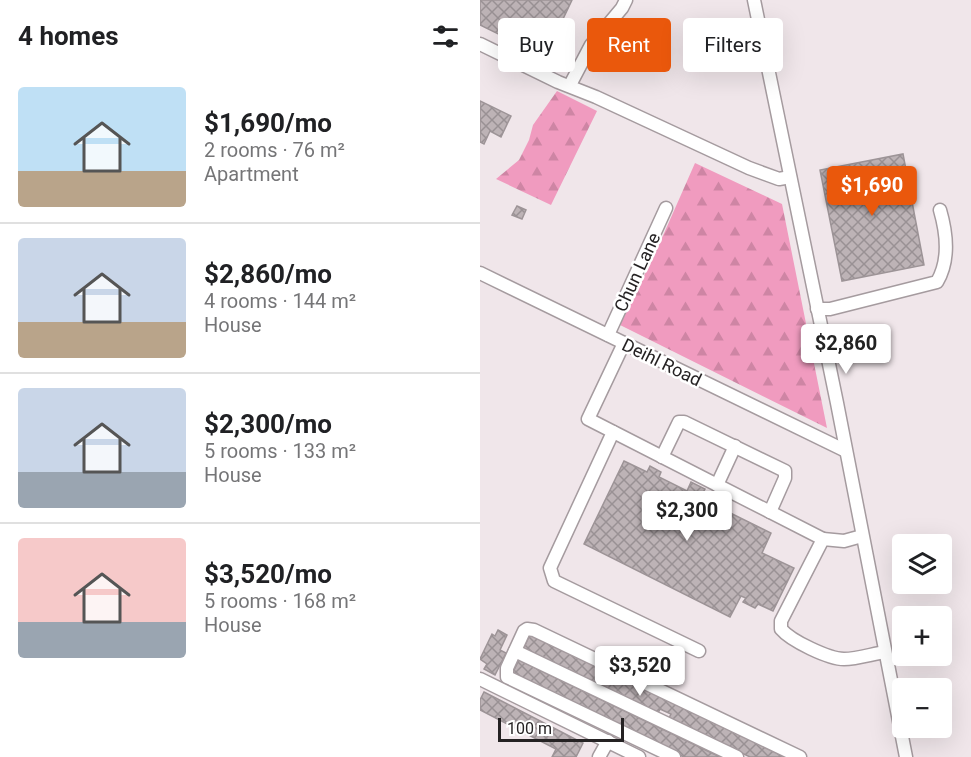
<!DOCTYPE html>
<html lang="en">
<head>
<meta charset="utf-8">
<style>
	:root { --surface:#fff; --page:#f2f2f2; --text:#202124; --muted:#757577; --line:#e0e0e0; --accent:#ea580c }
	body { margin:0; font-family:Roboto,sans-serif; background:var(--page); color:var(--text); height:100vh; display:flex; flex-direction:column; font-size:22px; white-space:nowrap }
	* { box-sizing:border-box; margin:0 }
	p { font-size:20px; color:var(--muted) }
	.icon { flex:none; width:33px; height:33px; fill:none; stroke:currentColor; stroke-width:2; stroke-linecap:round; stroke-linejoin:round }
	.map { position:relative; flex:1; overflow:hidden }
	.panel { display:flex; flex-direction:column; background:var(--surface); width:480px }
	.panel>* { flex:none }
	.banner { position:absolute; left:18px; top:18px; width:382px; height:54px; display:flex; gap:12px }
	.controls { position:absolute; left:412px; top:534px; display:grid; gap:12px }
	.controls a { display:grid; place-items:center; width:60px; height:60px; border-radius:6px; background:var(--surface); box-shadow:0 6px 24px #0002; font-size:30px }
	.scale { position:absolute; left:18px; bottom:15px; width:126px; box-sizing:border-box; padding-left:6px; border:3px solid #252223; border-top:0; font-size:16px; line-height:21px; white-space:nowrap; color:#252223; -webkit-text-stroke:4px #fff; paint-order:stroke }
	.price { position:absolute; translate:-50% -51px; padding:0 14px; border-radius:6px; background:#fff; color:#222; font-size:20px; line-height:39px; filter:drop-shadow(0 2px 3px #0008) }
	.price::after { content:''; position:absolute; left:50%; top:36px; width:18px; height:14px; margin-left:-9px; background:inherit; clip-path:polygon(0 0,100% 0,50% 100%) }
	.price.active { background:var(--accent); color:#fff }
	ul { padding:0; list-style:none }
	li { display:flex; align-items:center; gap:18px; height:150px; padding:0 18px }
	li+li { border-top:2px solid var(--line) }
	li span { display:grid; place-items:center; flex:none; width:168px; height:120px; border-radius:6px; color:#555 }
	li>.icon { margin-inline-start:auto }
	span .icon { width:72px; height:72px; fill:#fffc; stroke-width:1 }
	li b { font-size:26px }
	h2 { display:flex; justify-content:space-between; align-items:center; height:72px; padding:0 18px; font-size:26px }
	.pill { padding:0 21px; border-radius:6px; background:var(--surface); box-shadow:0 6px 24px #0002; font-size:21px; line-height:54px }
	.pill.active { background:var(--accent); color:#fff }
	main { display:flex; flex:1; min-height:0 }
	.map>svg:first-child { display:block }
</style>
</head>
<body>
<main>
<section class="panel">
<h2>4 homes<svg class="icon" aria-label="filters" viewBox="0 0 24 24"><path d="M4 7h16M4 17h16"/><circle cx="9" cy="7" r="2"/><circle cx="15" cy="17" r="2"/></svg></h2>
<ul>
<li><span style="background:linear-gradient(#bfe0f5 70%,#b9a48a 0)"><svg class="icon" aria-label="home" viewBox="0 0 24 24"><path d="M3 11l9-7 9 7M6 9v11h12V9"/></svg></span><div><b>$1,690/mo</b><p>2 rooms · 76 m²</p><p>Apartment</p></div></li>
<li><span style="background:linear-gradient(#c9d6e8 70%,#b9a48a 0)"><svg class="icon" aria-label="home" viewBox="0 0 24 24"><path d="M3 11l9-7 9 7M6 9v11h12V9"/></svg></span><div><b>$2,860/mo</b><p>4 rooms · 144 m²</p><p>House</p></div></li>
<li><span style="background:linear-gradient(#c9d6e8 70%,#9aa5b1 0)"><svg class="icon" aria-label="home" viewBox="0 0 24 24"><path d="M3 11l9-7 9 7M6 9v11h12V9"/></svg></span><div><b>$2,300/mo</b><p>5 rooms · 133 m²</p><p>House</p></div></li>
<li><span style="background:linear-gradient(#f6c9c9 70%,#9aa5b1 0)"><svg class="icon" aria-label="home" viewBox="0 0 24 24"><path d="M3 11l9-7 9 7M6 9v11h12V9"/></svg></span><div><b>$3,520/mo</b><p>5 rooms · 168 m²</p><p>House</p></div></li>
</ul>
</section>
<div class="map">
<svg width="491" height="757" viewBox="0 0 491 757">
	<defs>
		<pattern id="forest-firs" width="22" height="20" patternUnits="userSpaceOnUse" patternTransform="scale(1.5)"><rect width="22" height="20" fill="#f09bbf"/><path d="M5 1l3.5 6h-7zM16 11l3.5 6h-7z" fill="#ce85a4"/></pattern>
		<pattern id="building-cross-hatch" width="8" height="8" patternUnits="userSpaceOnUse" patternTransform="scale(1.5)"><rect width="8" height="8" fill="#bdb3b6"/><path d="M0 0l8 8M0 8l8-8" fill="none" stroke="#999194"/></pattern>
	</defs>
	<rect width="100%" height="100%" fill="#f0e6ea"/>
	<g fill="url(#forest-firs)">
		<polygon points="77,91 117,111 71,205 16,179 39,160 49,140 53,125"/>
		<polygon points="215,163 302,204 347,428 140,325 178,247"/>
	</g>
	<g fill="url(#building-cross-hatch)" stroke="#9d9497" stroke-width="1.5">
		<polygon points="0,0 92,0 65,57 0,25"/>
		<polygon points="0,101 31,116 21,137 10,131 4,144 0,142"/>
		<polygon points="423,154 444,265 362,281 340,170"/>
		<polygon points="37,206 46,210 42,219 32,215"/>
		<polygon points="144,461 167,472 170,466 181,472 179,477 207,491 211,482 225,489 220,498 291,533 282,553 314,568 293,611 278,604 275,608 263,602 266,598 261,596 250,617 104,544"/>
		<polygon points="18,630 27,635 20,650 26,653 15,675 4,669 7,664 0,659 12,634 15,636"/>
		<polygon points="50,634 306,757 270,757 189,718 191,714 180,709 176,717 42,652"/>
		<polygon points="39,660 240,757 204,757 32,674"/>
		<polygon points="4,692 103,743 96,757 72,757 76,749 0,710 0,700"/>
	</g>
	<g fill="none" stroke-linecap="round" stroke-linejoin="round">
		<g stroke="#a59b9f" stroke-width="15">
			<g id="minor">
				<polyline points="274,0 357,403 426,757"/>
				<polyline points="0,44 78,82 116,97 269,168 299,179 310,177"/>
				<polyline points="90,85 111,45 142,8 146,0"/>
				<polyline points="0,273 364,450"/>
				<path d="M337,309h13l107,-27c13,-22 10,-48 3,-72"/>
				<polyline points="128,335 186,208"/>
				<polyline points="144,343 108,419 343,539"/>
				<polyline points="133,432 70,568 74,581 219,651"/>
				<polyline points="182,457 197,426 199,422 204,422 305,471 305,478 290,512"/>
				<polyline points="237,485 255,446"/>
				<path d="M382,536l-18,5 -21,-2 -42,82v8c10,12 48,30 63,30 13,0 28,-5 41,-7"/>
				<polyline points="35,651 257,757"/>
				<polyline points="0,679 159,757"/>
				<polyline points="119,757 128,741"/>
				<polyline points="194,757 27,677 27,668 44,631 47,629 54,630 320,757"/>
			</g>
		</g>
		<use href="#minor" stroke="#fff" stroke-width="12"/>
	</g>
	<g text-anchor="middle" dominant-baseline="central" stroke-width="5" stroke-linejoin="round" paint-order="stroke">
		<g font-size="18" fill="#252223" stroke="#fff">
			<text transform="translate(157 272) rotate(-65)">Chun Lane</text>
			<text transform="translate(182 362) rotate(26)">Deihl Road</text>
		</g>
	</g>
</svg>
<div class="controls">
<a><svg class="icon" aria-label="layers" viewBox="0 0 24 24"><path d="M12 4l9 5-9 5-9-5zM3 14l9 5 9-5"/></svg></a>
<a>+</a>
<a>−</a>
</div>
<div class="scale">100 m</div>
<b class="price active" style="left:392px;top:217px">$1,690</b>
<b class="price" style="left:366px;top:375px">$2,860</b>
<b class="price" style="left:207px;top:542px">$2,300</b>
<b class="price" style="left:160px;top:697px">$3,520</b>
<div class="banner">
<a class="pill">Buy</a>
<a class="pill active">Rent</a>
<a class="pill">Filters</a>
</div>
</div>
</main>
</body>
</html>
